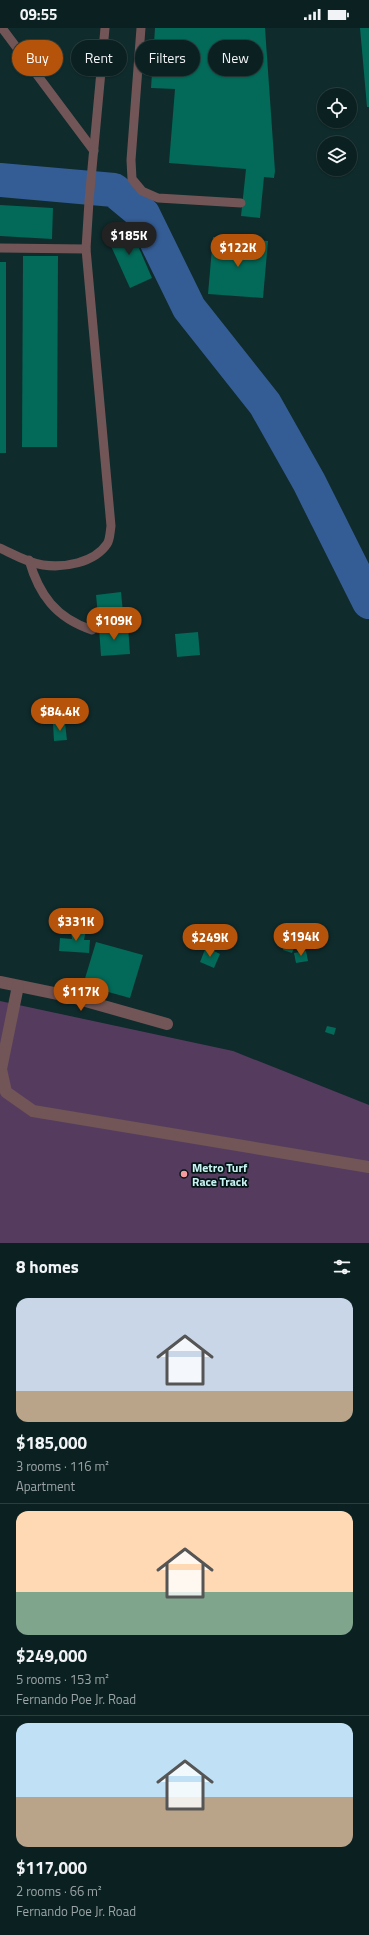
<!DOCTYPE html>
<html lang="en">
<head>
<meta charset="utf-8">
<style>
	:root { --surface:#0b2021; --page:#192d2e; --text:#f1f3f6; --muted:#9aa3a5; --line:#2b3e3f; --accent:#b45309 }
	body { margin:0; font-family:"Titillium Web",sans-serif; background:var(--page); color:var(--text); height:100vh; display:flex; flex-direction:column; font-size:15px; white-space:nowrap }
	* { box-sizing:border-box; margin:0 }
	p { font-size:13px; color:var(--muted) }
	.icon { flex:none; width:22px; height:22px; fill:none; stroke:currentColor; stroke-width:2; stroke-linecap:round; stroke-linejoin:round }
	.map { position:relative; height:1215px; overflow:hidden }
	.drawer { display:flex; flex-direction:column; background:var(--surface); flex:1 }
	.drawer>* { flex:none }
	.guide { position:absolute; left:12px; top:12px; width:345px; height:36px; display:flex; gap:8px }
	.controls { position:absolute; left:317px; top:60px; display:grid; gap:8px }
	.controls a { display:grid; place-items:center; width:40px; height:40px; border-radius:50%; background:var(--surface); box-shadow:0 1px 3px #0004,0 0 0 1px var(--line); font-size:20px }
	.price { position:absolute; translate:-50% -34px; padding:0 9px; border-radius:14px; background:var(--accent); color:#fff; font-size:13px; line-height:26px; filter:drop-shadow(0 1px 2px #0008) }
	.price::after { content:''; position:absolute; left:50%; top:24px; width:12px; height:9px; margin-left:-6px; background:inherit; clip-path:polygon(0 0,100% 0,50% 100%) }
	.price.current { background:#222; color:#fff }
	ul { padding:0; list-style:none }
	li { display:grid; align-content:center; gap:8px; height:212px; padding:0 16px }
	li+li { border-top:1px solid var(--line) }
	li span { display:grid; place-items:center; height:124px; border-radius:12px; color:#555 }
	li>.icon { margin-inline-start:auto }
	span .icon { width:72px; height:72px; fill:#fffc; stroke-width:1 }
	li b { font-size:17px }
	h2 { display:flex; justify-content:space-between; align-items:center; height:48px; padding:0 16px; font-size:17px }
	.tag { padding:0 14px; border-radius:18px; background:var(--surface); box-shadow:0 1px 3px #0004,0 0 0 1px var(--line); font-size:14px; line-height:36px }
	.tag.current { background:var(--accent); color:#fff }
	.status { display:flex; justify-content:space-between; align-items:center; height:28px; padding:0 20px; background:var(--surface); direction:ltr }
	.status svg { height:11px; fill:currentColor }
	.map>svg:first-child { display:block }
</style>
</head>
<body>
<div class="status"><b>09:55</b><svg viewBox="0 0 49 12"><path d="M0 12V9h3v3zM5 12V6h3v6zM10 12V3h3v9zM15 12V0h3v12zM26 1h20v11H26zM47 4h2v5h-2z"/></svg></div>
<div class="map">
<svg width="369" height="1215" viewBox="0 0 369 1215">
	<rect width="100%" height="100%" fill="#0f2b2c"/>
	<polygon fill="#553c5e" points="0,973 233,1023 369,1077 369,1215 0,1215"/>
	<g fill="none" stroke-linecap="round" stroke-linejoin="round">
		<polyline stroke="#355d95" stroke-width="34" points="0,152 114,162 143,186 189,280 265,376 309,454 369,574"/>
	</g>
	<g fill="#036958">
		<polygon points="155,0 265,0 275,143 274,150 264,149 260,190 241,188 246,141 169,135 175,61 151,60"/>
		<polygon points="360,0 369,0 369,79 367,79"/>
		<polygon points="0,177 53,180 52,211 0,208"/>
		<polygon points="129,197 152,250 130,260 106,207"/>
		<polygon points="213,209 268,213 263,270 208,266"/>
		<polygon points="23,228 58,228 57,419 22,419"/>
		<rect x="0" y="234" width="6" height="191"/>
		<polygon points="121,564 124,595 99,598 96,567"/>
		<polygon points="128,598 130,626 101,628 99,600"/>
		<polygon points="198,604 200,627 177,629 175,606"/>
		<polygon points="65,695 67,712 54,713 53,696"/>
		<polygon points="78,898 86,902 84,912 90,912 89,925 59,923 60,910 72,911 71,903"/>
		<polygon points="286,912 296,915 292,925 283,922"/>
		<polygon points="96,914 143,927 130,970 83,957"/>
		<polygon points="206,919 220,926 214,940 200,934"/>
		<polygon points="306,923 308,933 296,935 294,925"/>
		<polygon points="327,998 336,1000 334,1007 325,1004"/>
	</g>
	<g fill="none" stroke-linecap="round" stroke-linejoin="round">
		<g stroke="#725556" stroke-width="9">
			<polyline points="2,0 94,123"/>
			<polyline points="141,0 131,132 132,151 142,163 158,170 241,175"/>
			<polyline points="0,220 86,221"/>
			<path d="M0,520c13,6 28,15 43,17 21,3 51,-2 64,-21 3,-4 3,-12 4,-18l-25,-277 3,-48 16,-173"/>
			<path d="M29,532c10,35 27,58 63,70"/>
		</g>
		<g stroke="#725556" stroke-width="12">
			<polyline points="0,954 68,968 167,996"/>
			<polyline points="18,958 1,1041 6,1064 33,1083 369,1139"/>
		</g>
	</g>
	<circle fill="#f59b9f" stroke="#001414" stroke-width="1.5" cx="184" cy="1146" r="4"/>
	<g text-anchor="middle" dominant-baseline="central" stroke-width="3.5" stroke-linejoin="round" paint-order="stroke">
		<g font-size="12" font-weight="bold" fill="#caf4f4" stroke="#001414" text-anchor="start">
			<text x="192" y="1139">Metro Turf<tspan x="192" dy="14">Race Track</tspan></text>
		</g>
	</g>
</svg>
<div class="controls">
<a><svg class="icon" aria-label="locate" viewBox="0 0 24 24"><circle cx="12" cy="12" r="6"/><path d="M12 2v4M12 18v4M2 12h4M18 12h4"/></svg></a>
<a><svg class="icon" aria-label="layers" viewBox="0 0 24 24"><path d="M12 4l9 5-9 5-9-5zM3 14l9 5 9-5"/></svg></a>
</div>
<b class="price current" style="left:129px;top:228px">$185K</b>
<b class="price" style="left:238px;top:240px">$122K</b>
<b class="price" style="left:114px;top:613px">$109K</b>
<b class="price" style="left:60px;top:704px">$84.4K</b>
<b class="price" style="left:76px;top:914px">$331K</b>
<b class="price" style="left:301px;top:929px">$194K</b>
<b class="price" style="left:210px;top:930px">$249K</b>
<b class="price" style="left:81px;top:984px">$117K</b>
<div class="guide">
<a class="tag current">Buy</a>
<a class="tag">Rent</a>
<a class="tag">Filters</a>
<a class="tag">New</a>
</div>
</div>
<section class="drawer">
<h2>8 homes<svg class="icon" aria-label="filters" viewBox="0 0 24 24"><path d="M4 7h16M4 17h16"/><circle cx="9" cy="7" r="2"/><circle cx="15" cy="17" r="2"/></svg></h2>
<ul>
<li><span style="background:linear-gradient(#c9d6e8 75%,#b9a48a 0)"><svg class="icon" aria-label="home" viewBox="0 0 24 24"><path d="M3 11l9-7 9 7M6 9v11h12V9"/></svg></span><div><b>$185,000</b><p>3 rooms · 116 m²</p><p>Apartment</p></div></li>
<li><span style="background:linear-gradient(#ffd9b3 65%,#7fa58c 0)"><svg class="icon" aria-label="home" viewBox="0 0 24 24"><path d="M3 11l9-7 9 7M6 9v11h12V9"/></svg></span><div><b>$249,000</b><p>5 rooms · 153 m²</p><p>Fernando Poe Jr. Road</p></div></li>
<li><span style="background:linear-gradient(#bfe0f5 60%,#b9a48a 0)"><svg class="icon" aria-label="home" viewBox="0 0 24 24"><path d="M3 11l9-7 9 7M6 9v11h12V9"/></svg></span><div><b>$117,000</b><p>2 rooms · 66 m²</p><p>Fernando Poe Jr. Road</p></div></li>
</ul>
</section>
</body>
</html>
